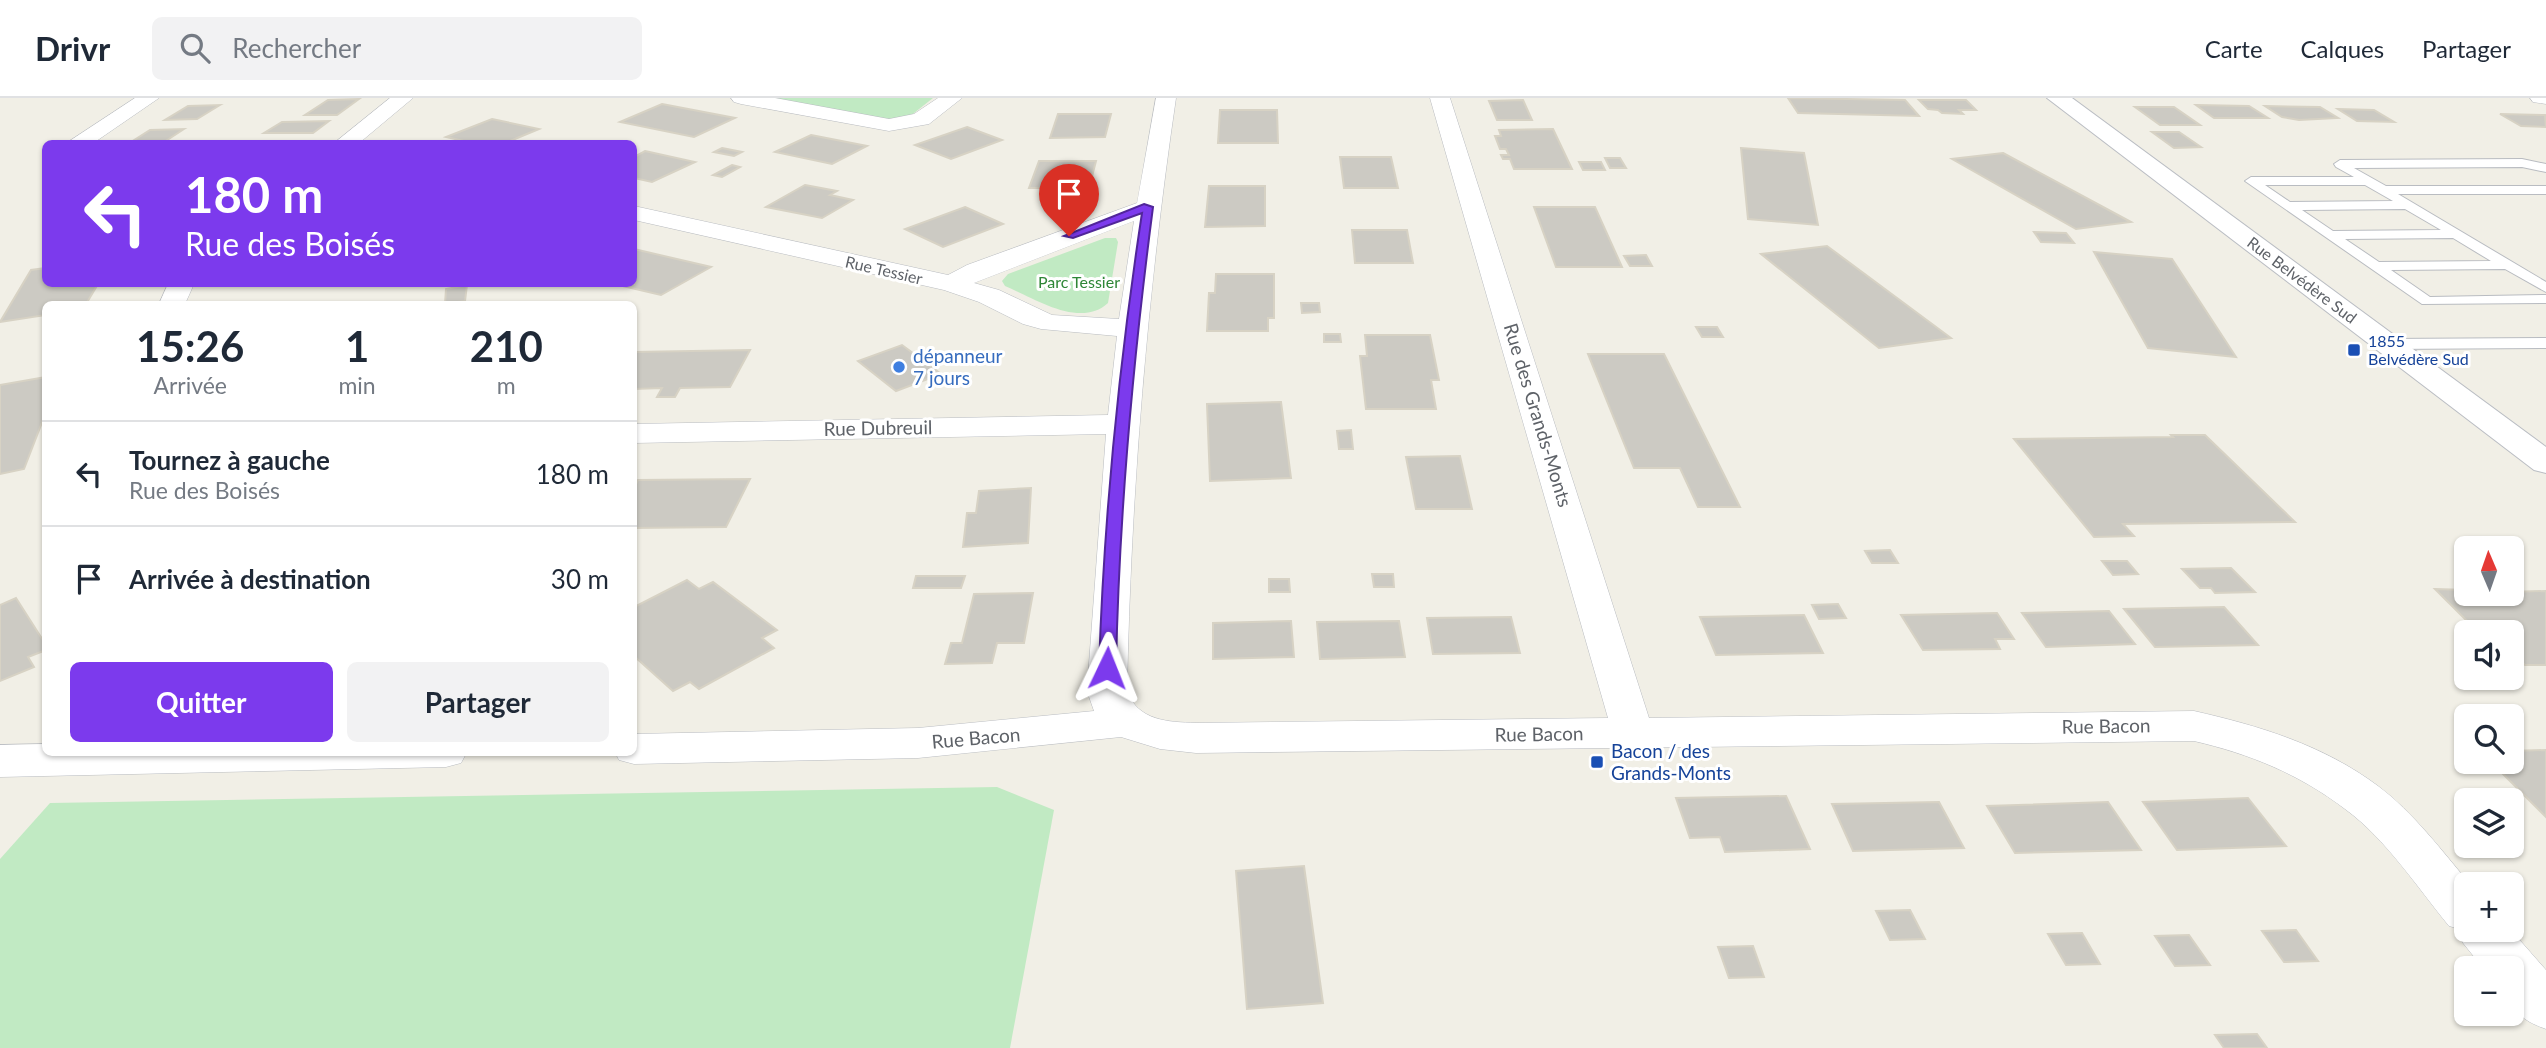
<!DOCTYPE html>
<html lang="fr">
<head>
<meta charset="utf-8">
<style>
  body { margin:0; font-family:Lato,sans-serif; background:#f2f2f3; color:#1f2937; height:100vh; display:flex; flex-direction:column; font-size:26px; white-space:nowrap }
  * { box-sizing:border-box; margin:0 }
  p { font-size:23px; color:#747a83 }
  .icon { flex:none; width:38px; height:38px; fill:none; stroke:currentColor; stroke-width:2; stroke-linecap:round; stroke-linejoin:round }
  .map { position:relative; flex:1; overflow:hidden }
  .sheet { position:absolute; left:42px; top:203px; width:595px; height:455px; display:flex; flex-direction:column; background:#fff; border-radius:10px; box-shadow:0 2px 5px #0004 }
  .sheet>* { flex:none }
  .banner { position:absolute; left:42px; top:42px; width:595px; height:147px; border-radius:10px; box-shadow:0 2px 5px #0004; background:#7c3aed; color:#fff; overflow:hidden }
  .needle { width:46px; rotate:358deg }
  .tools { position:absolute; left:2454px; top:438px; display:grid; gap:14px }
  .tools a { display:grid; place-items:center; width:70px; height:70px; border-radius:10px; background:#fff; box-shadow:0 2px 5px #0004; font-size:35px }
  .pin { position:absolute; display:grid; place-items:center; width:60px; height:60px; color:#fff; margin:-72px -30px; border-radius:50% 50% 50% 0; rotate:-45deg; box-shadow:0 0 7px #0007 }
  .pin .icon { rotate:45deg }
  .me { position:absolute; width:77px; margin:-38px; rotate:2deg; stroke-linejoin:round; filter:drop-shadow(0 0 5px #0008) }
  .turn { display:flex; align-items:center; gap:24px; height:147px; padding:0 28px; font-size:32px }
  .turn .icon { width:91px; height:91px; stroke-width:2.5 }
  .turn b { display:block; font-size:49px; line-height:60px }
  .eta { display:flex; justify-content:space-evenly; align-items:center; height:119px; text-align:center }
  .eta b { font-size:42px; font-weight:700; line-height:49px }
  .button { display:flex; gap:14px; margin-top:auto; padding:14px 28px }
  .button a { flex:1; height:80px; border-radius:10px; background:#7c3aed; color:#fff; font-size:28px; font-weight:700; line-height:80px; text-align:center }
  .button a+a { background:#f2f2f3; color:#1f2937 }
  ul { padding:0; list-style:none }
  li { display:flex; align-items:center; gap:21px; height:105px; padding:0 28px; border-top:2px solid #e0e1e3 }
  li div { flex:1 }
  li b { display:block; font-size:26px }
  li em { font-style:normal }
  header { display:flex; align-items:center; gap:42px; box-sizing:border-box; height:98px; padding:0 35px; background:#fff; border-bottom:2px solid #e0e1e3 }
  header strong { font-size:33px }
  nav { display:flex; gap:38px; margin-inline-start:auto; font-size:24px }
  .search { width:490px; height:63px; background:#f2f2f3; display:flex; align-items:center; gap:18px; box-sizing:border-box; padding:0 24px; border-radius:10px; color:#747a83; font-size:26px }
  .map>svg:first-child { display:block }
  .green { fill:#c1eac3 }
  .building { fill:#cccac3; stroke:#d7d2c4; stroke-width:2 }
  .lines { fill:none; stroke-linecap:round; stroke-linejoin:round }
  .lane-casing { stroke:#b9bcc1; stroke-width:2 }
  .street-casing { stroke:#b9bcc1; stroke-width:1 }
  .secondary-casing { stroke:#babdc3; stroke-width:2 }
  .lane { fill:#fff; fill-rule:evenodd }
  .street { fill:#fff; fill-rule:evenodd }
  .secondary { fill:#fff; fill-rule:evenodd }
  .route { fill:#7c3aed; stroke:#51269a; stroke-width:2 }
  .transit-dot { fill:#1a4fb4; stroke:#fff; stroke-width:2.5 }
  .shop-dot { fill:#3f7fe0; stroke:#fff; stroke-width:2.5 }
  .labels { text-anchor:middle; stroke-width:6; stroke-linejoin:round; paint-order:stroke }
  .far-street-label { font-size:16px; fill:#5e6268; stroke:#fff }
  .far-park-label { font-size:16px; fill:#2e8636; stroke:#fff }
  .far-transit-label { font-size:16px; fill:#164399; stroke:#fff; text-anchor:start }
  .shop-label { font-size:19px; fill:#366cbe; stroke:#fff; text-anchor:start }
  .street-label { font-size:19px; fill:#5e6268; stroke:#fff }
  .transit-label { font-size:19px; fill:#164399; stroke:#fff; text-anchor:start }
</style>
</head>
<body>
<header>
<strong>Drivr</strong>
<div class="search"><svg class="icon" aria-label="search" viewBox="0 0 24 24"><circle cx="10" cy="10" r="6"/><path d="M15 15l6 6"/></svg>Rechercher</div>
<nav><a>Carte</a><a>Calques</a><a>Partager</a></nav>
</header>
<div class="map">
<svg width="2546" height="950" viewBox="0 0 2546 950">
  <rect width="100%" height="100%" fill="#f1efe6"/>
  <g class="green">
    <polygon points="766,0 933,0 909,19 894,22"/>
    <path d="M1105,140h11l2,4 -10,61c-28,26 -74,-5 -103,-17l-3,-5 6,-7z"/>
    <polygon points="997,689 1054,712 1010,950 0,950 0,761 50,705"/>
  </g>
  <g class="building">
    <polygon points="1788,0 1905,2 1919,18 1798,15"/>
    <polygon points="359,1 337,17 305,17 328,2"/>
    <polygon points="1523,2 1532,22 1497,22 1489,3"/>
    <polygon points="1919,2 1966,2 1976,12 1959,12 1963,16 1942,15 1938,12 1928,11"/>
    <polygon points="662,6 735,20 694,39 620,24"/>
    <polygon points="220,7 197,21 165,22 188,8"/>
    <polygon points="2196,7 2249,8 2268,20 2214,20"/>
    <polygon points="2265,8 2320,9 2338,20 2299,22 2282,19"/>
    <polygon points="2135,9 2174,9 2200,27 2160,27"/>
    <polygon points="2338,11 2374,12 2394,24 2357,23"/>
    <polygon points="1220,12 1277,12 1278,45 1218,45"/>
    <polygon points="1058,16 1111,16 1105,39 1050,40"/>
    <polygon points="2500,16 2545,17 2546,29 2521,28"/>
    <polygon points="492,21 539,31 503,46 477,46 446,39"/>
    <polygon points="329,23 313,35 264,35 282,24"/>
    <polygon points="967,29 1002,42 951,61 915,47"/>
    <polygon points="184,31 161,46 128,46 150,32"/>
    <polygon points="1553,31 1572,71 1514,71 1510,61 1503,61 1501,57 1509,57 1506,51 1500,51 1495,38 1501,38 1499,32"/>
    <polygon points="2152,34 2179,34 2201,49 2174,50"/>
    <polygon points="811,37 867,48 832,66 775,54"/>
    <polygon points="722,50 742,54 734,58 714,54"/>
    <polygon points="1741,50 1804,55 1818,127 1748,121"/>
    <polygon points="645,53 695,64 652,84 634,80 634,59"/>
    <polygon points="2003,55 2131,124 2076,131 1952,61"/>
    <polygon points="1340,59 1391,59 1398,90 1344,90"/>
    <polygon points="1605,60 1620,60 1626,70 1610,70"/>
    <polygon points="1039,63 1096,63 1089,90 1029,90"/>
    <polygon points="1579,64 1601,64 1605,72 1583,72"/>
    <polygon points="732,67 740,69 722,79 713,77"/>
    <polygon points="805,87 837,93 830,97 853,102 822,120 766,109"/>
    <polygon points="1209,88 1265,88 1265,128 1205,129"/>
    <polygon points="965,109 1003,126 943,149 905,131"/>
    <polygon points="1534,109 1595,109 1622,169 1556,169"/>
    <polygon points="1352,132 1407,132 1413,165 1355,165"/>
    <polygon points="2034,134 2066,135 2074,145 2041,144"/>
    <polygon points="1827,148 1951,240 1879,250 1761,156"/>
    <polygon points="634,151 711,169 661,197 614,186 634,186"/>
    <polygon points="2094,154 2172,161 2236,259 2148,250"/>
    <polygon points="1646,157 1652,168 1630,168 1624,158"/>
    <polygon points="46,170 46,186 98,186 86,206 46,206 46,217 0,224 31,172"/>
    <polygon points="1216,176 1274,176 1274,220 1268,220 1268,233 1207,233 1209,195 1215,195"/>
    <polygon points="467,187 465,203 445,206 446,191"/>
    <polygon points="1301,205 1319,205 1320,214 1302,215"/>
    <polygon points="1696,229 1717,229 1723,239 1702,239"/>
    <polygon points="1324,236 1340,236 1341,244 1324,244"/>
    <polygon points="1365,237 1430,237 1439,282 1431,282 1436,311 1366,311 1360,258 1367,258"/>
    <polygon points="902,247 941,276 896,293 858,263"/>
    <polygon points="750,252 730,289 680,290 675,299 657,299 662,290 634,291 634,254"/>
    <polygon points="1588,256 1664,256 1740,409 1698,409 1680,370 1634,370"/>
    <polygon points="46,279 46,314 24,371 0,376 0,287"/>
    <polygon points="1281,304 1291,380 1210,383 1207,306"/>
    <polygon points="1351,332 1353,351 1339,351 1337,333"/>
    <polygon points="2171,337 2205,337 2295,424 2123,426 2134,438 2094,439 2014,341 2173,339"/>
    <polygon points="1460,358 1472,411 1416,411 1406,359"/>
    <polygon points="750,381 726,429 634,430 634,390 638,382"/>
    <polygon points="1031,390 1028,445 963,449 967,415 976,415 979,393"/>
    <polygon points="1890,452 1898,465 1872,465 1865,453"/>
    <polygon points="2102,463 2127,463 2138,476 2113,477"/>
    <polygon points="2231,470 2255,494 2215,495 2211,490 2200,490 2182,471"/>
    <polygon points="1372,476 1393,476 1394,489 1374,489"/>
    <polygon points="916,478 965,478 961,490 913,490"/>
    <polygon points="1269,481 1289,481 1290,494 1269,494"/>
    <polygon points="687,482 699,491 713,484 777,532 762,540 774,550 699,591 690,584 673,593 634,558 634,509"/>
    <polygon points="2435,491 2466,492 2466,495 2546,493 2546,567 2525,567 2511,553 2511,534 2478,534"/>
    <polygon points="1033,495 1024,545 997,545 992,565 945,566 951,545 962,545 974,496"/>
    <polygon points="16,500 46,547 46,552 28,559 34,569 0,583 0,507"/>
    <polygon points="1838,506 1846,520 1819,521 1812,507"/>
    <polygon points="2224,509 2258,547 2155,549 2124,511"/>
    <polygon points="2109,513 2135,546 2046,549 2022,515"/>
    <polygon points="1997,515 2014,541 1995,541 2000,551 1923,552 1901,517"/>
    <polygon points="1804,517 1823,555 1716,557 1700,519"/>
    <polygon points="1511,519 1520,555 1433,556 1427,520"/>
    <polygon points="1291,523 1294,559 1213,561 1213,525"/>
    <polygon points="1399,523 1405,559 1320,561 1317,524"/>
    <polygon points="2546,652 2546,719 2490,663 2511,663 2511,653"/>
    <polygon points="1786,698 1810,751 1725,754 1720,739 1690,740 1676,700"/>
    <polygon points="2248,700 2286,748 2177,752 2143,704"/>
    <polygon points="1939,704 1964,750 1853,753 1832,706"/>
    <polygon points="2108,704 2141,752 2015,755 1987,708"/>
    <polygon points="1304,768 1323,905 1247,911 1236,773"/>
    <polygon points="1910,812 1925,841 1890,842 1876,813"/>
    <polygon points="2296,832 2318,863 2284,864 2262,833"/>
    <polygon points="2082,835 2100,866 2066,867 2048,836"/>
    <polygon points="2189,837 2210,867 2175,868 2155,838"/>
    <polygon points="1753,848 1764,879 1729,880 1718,849"/>
    <polygon points="2257,936 2267,950 2224,950 2215,937"/>
  </g>
  <g class="lines">
    <defs>
      <g id="lane">
        <path d="M2522,61l24,5v8l-24,-5 -168,1 32,18h160v8h-148l148,88v10l-41,-23 -114,1 39,27 116,-2v8l-124,1 -177,-123 6,-4h103l-18,-10 -2,-3 6,-4zM2265,87h100l28,16 -103,1zM2405,111l36,21 -108,1 -31,-21zM2453,140l38,23 -112,1 -34,-23z"/>
        <polygon points="2546,240 2546,250 2387,251 2379,246 2387,241"/>
      </g>
      <g id="street">
        <polygon points="135,0 159,0 92,46 65,46"/>
        <polygon points="390,0 413,0 358,46 333,46"/>
        <polygon points="731,0 775,0 889,21 914,16 938,0 962,0 929,26 889,33 741,6 734,4"/>
        <path d="M1156,0h20c-29,197 -45,394 -49,593 11,30 41,31 69,32l412,-5 -178,-620h20l199,620 545,-7c66,15 129,34 184,75 35,26 64,65 92,98h-4v45h44l36,41v59c-37,-13 -35,-26 -35,-61h-28l-20,-25 -7,-15 -7,-2c-32,-39 -63,-87 -104,-117 -46,-35 -95,-55 -151,-68l-998,12 -36,-4 -39,-12 -203,21 -284,6 -15,-4 -4,-8h19v-18l284,-6 176,-17 -7,-20 19,-257 -472,9v-19l474,-9 9,-79 -76,-7 -18,-5 -44,-22 -35,-12 -310,-70v-14l314,69 19,-10 170,-62zM1134,123l-15,98 -67,-4 -53,-25 -25,-7z"/>
        <polygon points="2530,0 2546,0 2546,6 2533,4"/>
        <polygon points="168,186 194,186 185,206 159,206"/>
        <polygon points="46,646 46,654 467,654 461,665 446,669 0,679 0,647"/>
      </g>
      <polygon id="secondary" points="2047,0 2072,0 2546,349 2546,375 2534,372"/>
    </defs>
    <use href="#lane" class="lane-casing"/>
    <use href="#street" class="street-casing"/>
    <use href="#secondary" class="secondary-casing"/>
    <use href="#lane" class="lane"/>
    <use href="#street" class="street"/>
    <use href="#secondary" class="secondary"/>
  </g>
  <path class="route" d="M1144,106l9,3c-20,153 -34,306 -37,461l-9,6 -8,-6c5,-153 20,-304 43,-455l-69,25 -9,-2z"/>
  <g class="transit-dot">
    <rect x="2347" y="245" width="14" height="14" rx="3.5"/>
    <rect x="1590" y="657" width="14" height="14" rx="3.5"/>
  </g>
  <circle class="shop-dot" cx="899" cy="269" r="7"/>
  <g class="labels">
    <g class="far-street-label">
      <text transform="translate(884 172) rotate(13)" y="6">Rue Tessier</text>
      <text transform="translate(2302 182) rotate(37)" y="6">Rue Belvédère Sud</text>
    </g>
    <g class="far-park-label">
      <text x="1079" y="190">Parc Tessier</text>
    </g>
    <g class="far-transit-label">
      <text x="2368" y="249">1855<tspan x="2368" dy="18">Belvédère Sud</tspan></text>
    </g>
    <g class="shop-label">
      <text x="913" y="265">dépanneur<tspan x="913" dy="22">7 jours</tspan></text>
    </g>
    <g class="street-label">
      <text transform="translate(1538 317) rotate(73)" y="7">Rue des Grands-Monts</text>
      <text transform="translate(878 330) rotate(-1)" y="7">Rue Dubreuil</text>
      <text transform="translate(2106 628) rotate(-1)" y="7">Rue Bacon</text>
      <text transform="translate(1539 636) rotate(-1)" y="7">Rue Bacon</text>
      <text transform="translate(976 640) rotate(-5)" y="7">Rue Bacon</text>
    </g>
    <g class="transit-label">
      <text x="1611" y="660">Bacon / des<tspan x="1611" dy="22">Grands-Monts</tspan></text>
    </g>
  </g>
</svg>
<div class="tools">
<a><svg class="needle" viewBox="-14 -14 28 28"><path d="M0-13l5 13h-10z" fill="#e53935"/><path d="M0 13l5-13h-10z" fill="#747a83"/></svg></a>
<a><svg class="icon" aria-label="sound" viewBox="0 0 24 24"><path d="M4 9h4l5-4v14l-5-4H4zM17 9q2 3 0 6"/></svg></a>
<a><svg class="icon" aria-label="search" viewBox="0 0 24 24"><circle cx="10" cy="10" r="6"/><path d="M15 15l6 6"/></svg></a>
<a><svg class="icon" aria-label="layers" viewBox="0 0 24 24"><path d="M12 4l9 5-9 5-9-5zM3 14l9 5 9-5"/></svg></a>
<a>+</a>
<a>−</a>
</div>
<div class="pin" style="left:1069px;top:138px;background:#d93025"><svg class="icon" aria-label="arrive" viewBox="0 0 24 24"><path d="M6 21V4h12l-3 4 3 4H6"/></svg></div>
<svg class="me" style="left:1107px;top:570px" viewBox="-20 -20 40 40"><path d="M0-17L14 15 0 8-14 15z" fill="#7c3aed" stroke="#fff" stroke-width="4"/></svg>
<div class="banner">
<div class="turn"><svg class="icon" aria-label="left" viewBox="0 0 24 24"><path d="M17 20v-9H6M10 6l-5 5 5 5"/></svg><div><b>180 m</b>Rue des Boisés</div></div>
</div>
<section class="sheet">
<div class="eta">
<div><b>15:26</b><p>Arrivée</p></div>
<div><b>1</b><p>min</p></div>
<div><b>210</b><p>m</p></div>
</div>
<ul>
<li><svg class="icon" aria-label="left" viewBox="0 0 24 24"><path d="M17 20v-9H6M10 6l-5 5 5 5"/></svg><div><b>Tournez à gauche</b><p>Rue des Boisés</p></div><em>180 m</em></li>
<li><svg class="icon" aria-label="arrive" viewBox="0 0 24 24"><path d="M6 21V4h12l-3 4 3 4H6"/></svg><div><b>Arrivée à destination</b></div><em>30 m</em></li>
</ul>
<div class="button"><a>Quitter</a><a>Partager</a></div>
</section>
</div>
</body>
</html>
